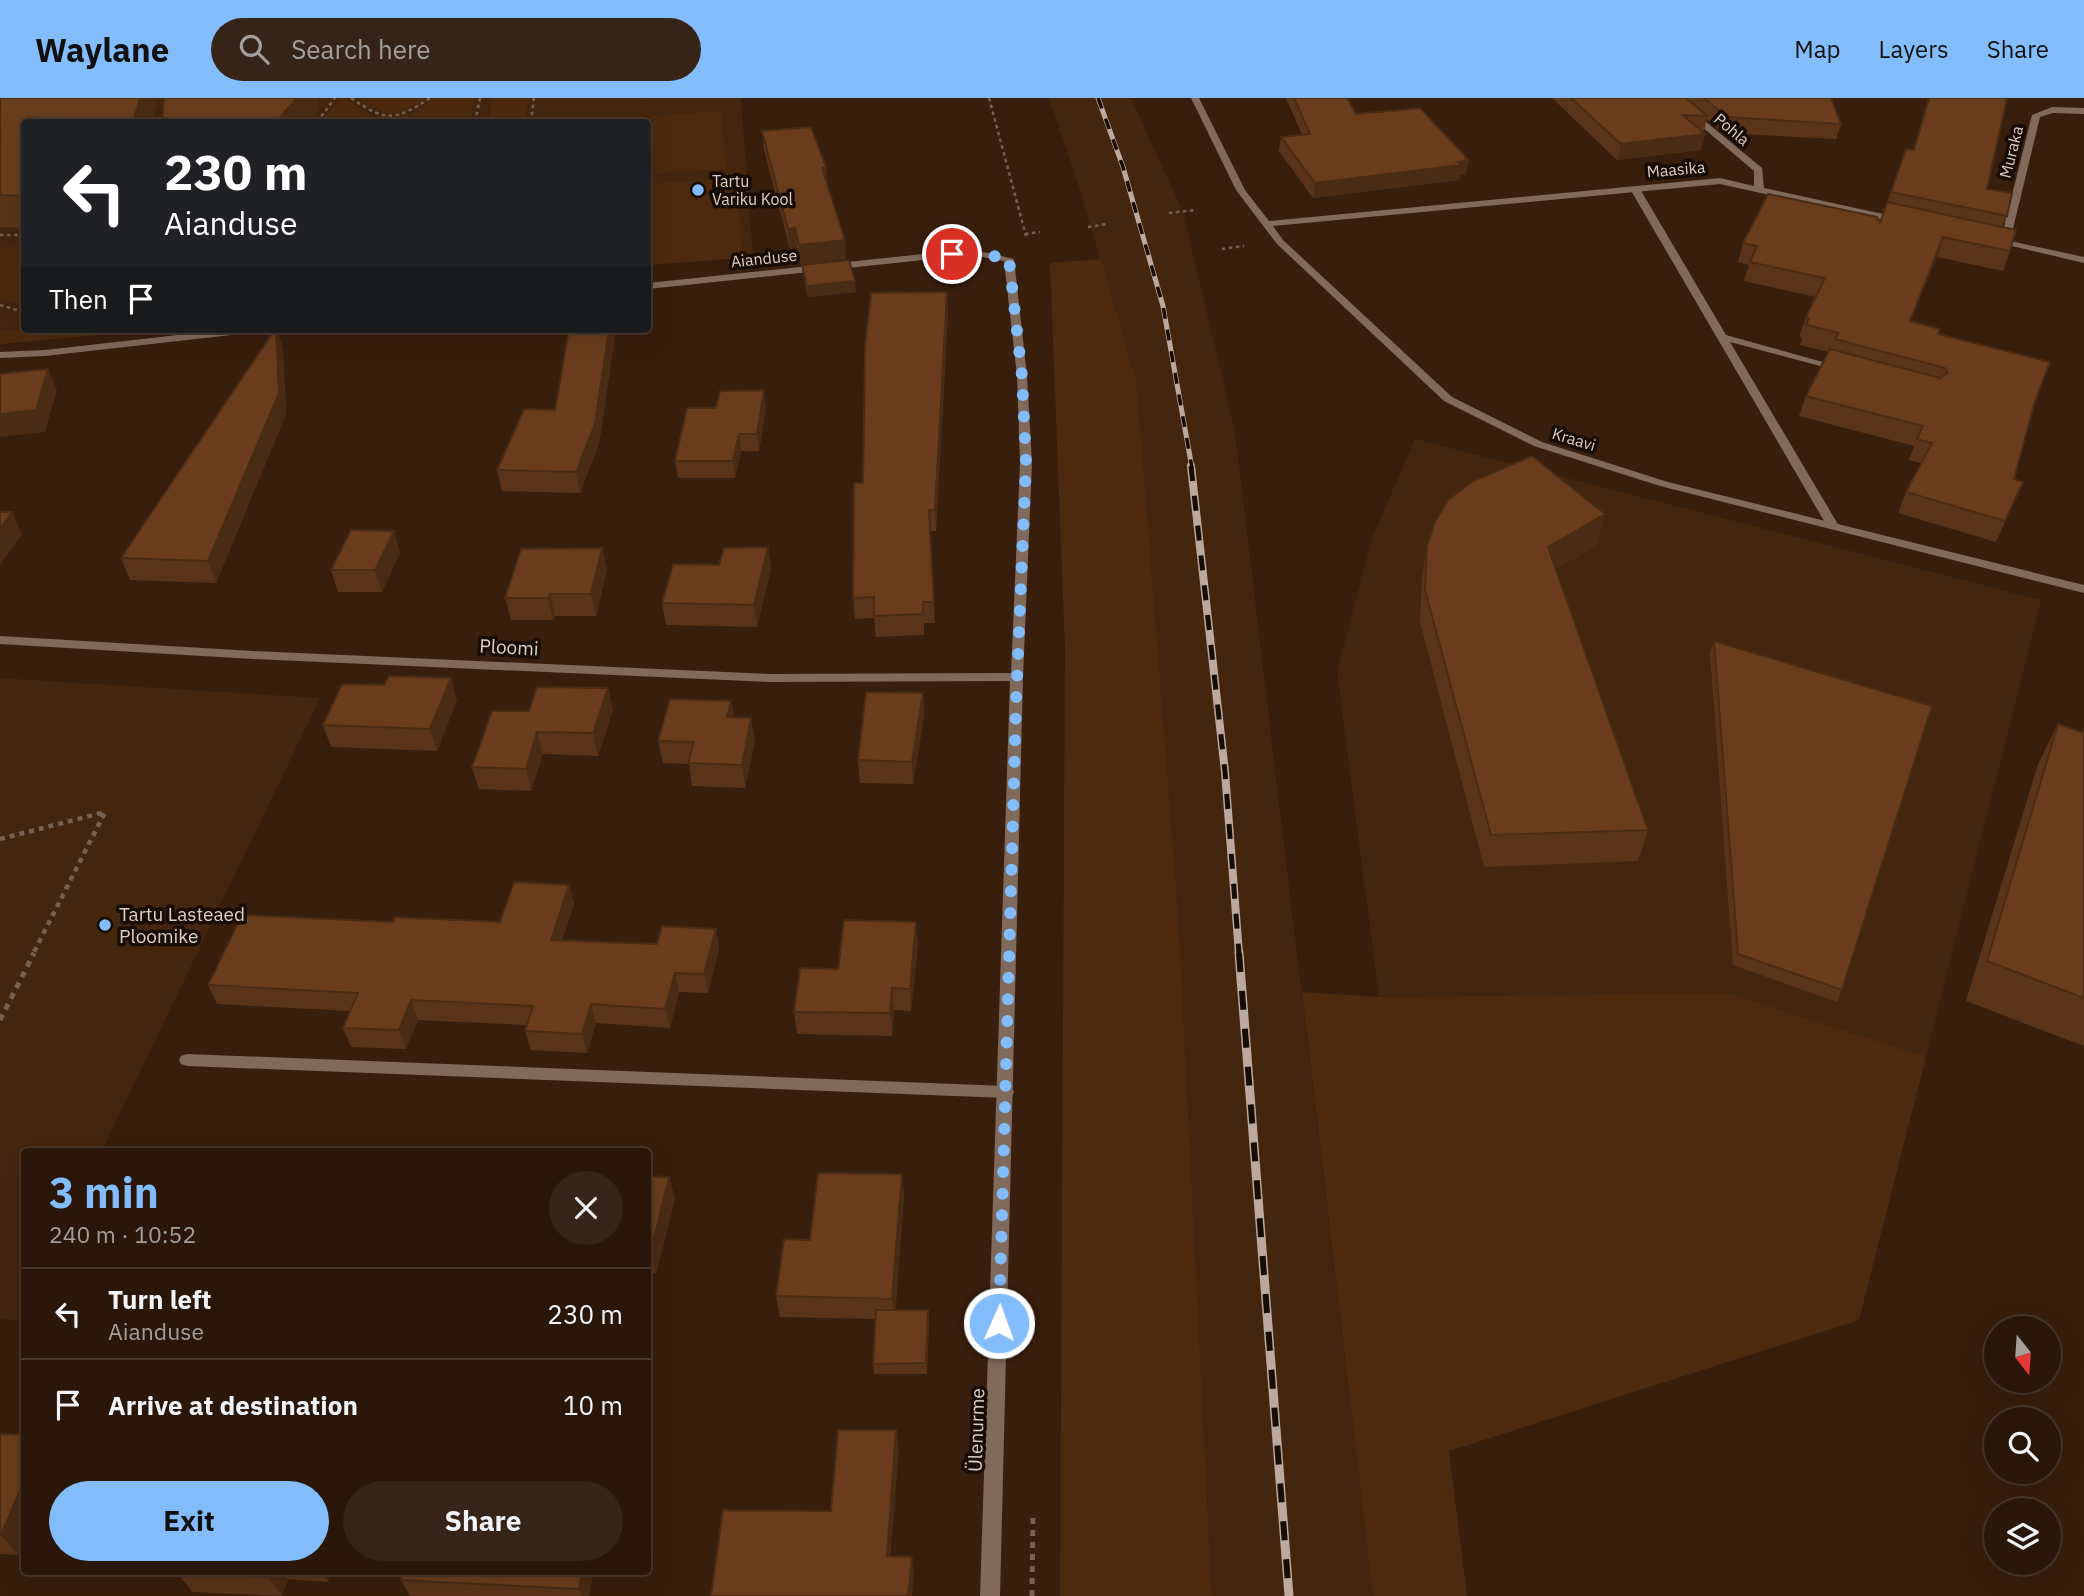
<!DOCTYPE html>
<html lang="en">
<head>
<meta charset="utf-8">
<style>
  body { margin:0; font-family:"IBM Plex Sans",sans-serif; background:#362418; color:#f1f3f6; height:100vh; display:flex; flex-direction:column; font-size:26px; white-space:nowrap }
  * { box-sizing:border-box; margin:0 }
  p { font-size:23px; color:#a59f9c }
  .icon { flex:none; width:38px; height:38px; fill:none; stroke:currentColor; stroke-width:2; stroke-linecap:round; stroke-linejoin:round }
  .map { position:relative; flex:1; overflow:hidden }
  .drawer { position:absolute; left:21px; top:1050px; width:630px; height:427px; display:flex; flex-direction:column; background:#2a170a; border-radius:7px; box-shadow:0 7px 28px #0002,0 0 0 2px #46362b }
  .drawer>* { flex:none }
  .banner { position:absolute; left:21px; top:21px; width:630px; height:214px; border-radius:7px; box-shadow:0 7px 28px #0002,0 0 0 2px #46362b; background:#202124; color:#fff; overflow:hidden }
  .needle { width:46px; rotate:163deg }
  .tools { position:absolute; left:1984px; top:1218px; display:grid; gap:14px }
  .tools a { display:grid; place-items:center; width:77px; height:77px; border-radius:50%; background:#2a170a; box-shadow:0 7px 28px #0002,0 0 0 2px #46362b; font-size:35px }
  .pin { position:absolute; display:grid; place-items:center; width:60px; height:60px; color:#fff; margin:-30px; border:4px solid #fff; border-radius:50%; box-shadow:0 2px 7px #0007 }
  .me { position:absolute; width:77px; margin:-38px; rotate:2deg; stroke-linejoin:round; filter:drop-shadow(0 0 5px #0008) }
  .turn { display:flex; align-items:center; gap:24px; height:147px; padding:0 28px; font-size:32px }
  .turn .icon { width:91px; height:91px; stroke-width:2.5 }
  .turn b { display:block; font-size:49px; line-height:60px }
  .then { display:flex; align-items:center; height:66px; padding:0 28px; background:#0003; gap:14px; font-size:26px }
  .round { display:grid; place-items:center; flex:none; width:74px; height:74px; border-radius:37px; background:#362418 }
  .overview { display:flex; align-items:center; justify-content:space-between; height:119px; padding:0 28px }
  h1 { font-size:42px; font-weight:700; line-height:52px; color:#82bcfa }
  .primary-button { display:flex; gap:14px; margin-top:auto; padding:14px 28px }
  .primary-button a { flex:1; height:80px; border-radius:42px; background:#82bcfa; color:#111; font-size:28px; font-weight:700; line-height:80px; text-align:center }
  .primary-button a+a { background:#362418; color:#f1f3f6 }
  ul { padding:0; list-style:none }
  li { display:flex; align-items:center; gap:21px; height:91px; padding:0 28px; border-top:2px solid #46362b }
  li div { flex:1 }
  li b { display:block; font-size:26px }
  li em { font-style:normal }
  header { display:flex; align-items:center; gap:42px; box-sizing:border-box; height:98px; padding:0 35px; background:#82bcfa; color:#111 }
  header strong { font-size:33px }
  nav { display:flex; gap:38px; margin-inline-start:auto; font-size:24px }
  .search { width:490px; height:63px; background:#362418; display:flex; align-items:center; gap:18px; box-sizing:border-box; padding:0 24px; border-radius:38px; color:#a59f9c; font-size:26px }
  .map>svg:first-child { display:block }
  .built { fill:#44250e }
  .green { fill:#4d2a0e }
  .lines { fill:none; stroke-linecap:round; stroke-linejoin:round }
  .path-far2 { stroke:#776152; stroke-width:2.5; stroke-dasharray:3.5 3.5; stroke-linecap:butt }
  .path-far1 { stroke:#776152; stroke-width:4.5; stroke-dasharray:5 5; stroke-linecap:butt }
  .path { stroke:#776152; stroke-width:5; stroke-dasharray:6 6; stroke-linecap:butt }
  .service { fill:#806a5c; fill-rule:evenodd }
  .minor { fill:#806a5c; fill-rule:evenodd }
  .rail-far2-casing { stroke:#bca99d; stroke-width:5 }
  .rail-far1-casing { stroke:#bca99d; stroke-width:8 }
  .rail-casing { stroke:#bca99d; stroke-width:9 }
  .rail-far2 { stroke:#170c06; stroke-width:3.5; stroke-dasharray:11; stroke-linecap:butt }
  .rail-far1 { stroke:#170c06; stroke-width:5; stroke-dasharray:15; stroke-linecap:butt }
  .rail { stroke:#170c06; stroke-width:6; stroke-dasharray:19; stroke-linecap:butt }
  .wall { fill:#5a3418 }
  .shaded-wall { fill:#4a2b14 }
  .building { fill:#693d1c; stroke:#4a2b14; stroke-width:2 }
  .route { stroke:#82bcfa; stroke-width:12; stroke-dasharray:0 21.6 }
  .poi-dot { fill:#82bcfa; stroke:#170c06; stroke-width:2.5 }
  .labels { text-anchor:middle; stroke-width:7; stroke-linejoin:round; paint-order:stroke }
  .far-street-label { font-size:16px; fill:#dfcec3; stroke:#170c06 }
  .far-poi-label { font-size:16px; fill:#dfcec3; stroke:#170c06; text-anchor:start }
  .street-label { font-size:19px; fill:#dfcec3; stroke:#170c06 }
  .poi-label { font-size:19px; fill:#dfcec3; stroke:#170c06; text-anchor:start }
</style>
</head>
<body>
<header>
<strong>Waylane</strong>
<div class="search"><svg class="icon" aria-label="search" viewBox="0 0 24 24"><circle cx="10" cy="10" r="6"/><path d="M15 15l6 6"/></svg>Search here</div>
<nav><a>Map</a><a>Layers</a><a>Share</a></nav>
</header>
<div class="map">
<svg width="2084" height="1498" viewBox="0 0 2084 1498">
  <rect width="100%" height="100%" fill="#381f0d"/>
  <g class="built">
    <polygon points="0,0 741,0 753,159 648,167 648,24 24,24 24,231 153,231 0,246"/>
    <polygon points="1049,0 1131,0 1183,114 1235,333 1373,1498 1212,1498 1178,812 1136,282 1080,92"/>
    <polygon points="1415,341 2041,502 1926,959 1730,895 1379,899 1337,574 1372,440"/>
    <polygon points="0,580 320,600 102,1053 24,1054 24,1215 21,1222 0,1221"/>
  </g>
  <g class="green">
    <polygon points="340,0 347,2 381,24 412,16 434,0 474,0 471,22 461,24 321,24"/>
    <path d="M357,0h68c-32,23 -36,21 -68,0z"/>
    <polygon points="492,0 528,0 525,24 489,24"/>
    <polygon points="721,13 726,71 654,76 652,18"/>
    <polygon points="737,80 742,160 648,167 648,86"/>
    <polygon points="24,148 24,206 0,201 0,150"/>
    <polygon points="1101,161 1136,282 1143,365 1178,812 1212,1498 1060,1498 1065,549 1050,165"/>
    <polygon points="32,231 163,231 0,246 0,233"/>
    <polygon points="1302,894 1379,899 1730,895 1926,959 1859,1222 1449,1353 1467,1498 1373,1498"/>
  </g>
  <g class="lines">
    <g class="path-far2">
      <path d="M351,0c35,24 44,23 79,0"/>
      <polyline points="989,0 1026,138"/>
      <polyline points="317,24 335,0"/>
      <polyline points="475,24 480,0"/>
      <polyline points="531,24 534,0"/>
      <polyline points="1169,115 1196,112"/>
      <polyline points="1088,129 1107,126"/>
      <polyline points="1025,136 1040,134"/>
      <polyline points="0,137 24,137"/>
      <polyline points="1222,151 1244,148"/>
      <polyline points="0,207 24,214"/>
    </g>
    <polyline class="path-far1" points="0,741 105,714 33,856"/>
    <g class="path">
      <polyline points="0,922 34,855"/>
      <polyline points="1032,1498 1033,1416"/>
    </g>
    <g class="service">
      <polygon points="1632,89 1640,91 1726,237 1844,270 1839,273 1730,244 1839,428 1837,430 1833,431 1827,428 1630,91"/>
      <polygon points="187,956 1006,988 1012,990 1014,994 1012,998 1006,1000 187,968 181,966 179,962 181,958"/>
    </g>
    <g class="minor">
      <polygon points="1191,0 1199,0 1245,92 1269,123 1720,80 1754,88 1754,73 1668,0 1677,0 1762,70 1764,90 1901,120 1903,122 1898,125 1720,86 1273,128 1283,142 1452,299 1542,344 1668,384 2084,487 2084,495 1660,388 1534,348 1444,303 1277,146 1236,92"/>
      <polygon points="2052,9 2084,10 2084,16 2053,15 2040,19 2010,143 2084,159 2084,165 1991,143 1996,140 2001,141 2032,17"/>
      <polygon points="971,151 1014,161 1027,278 1032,365 1023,579 1000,1498 980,1498 1010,583 770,584 253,561 0,546 0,538 253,553 770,576 1011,575 1020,365 1017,278 1004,163 971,157 648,191 648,185"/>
      <polygon points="231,231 263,231 258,234 45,258 0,260 0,254 45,252"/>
    </g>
    <defs>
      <polyline id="rail-far2" points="1098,0 1123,69 1163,208 1192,370"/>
      <polyline id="rail-far1" points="1191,368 1225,674 1239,856"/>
      <polyline id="rail" points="1239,855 1289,1498"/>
    </defs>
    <use href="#rail-far2" class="rail-far2-casing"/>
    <use href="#rail-far1" class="rail-far1-casing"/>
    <use href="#rail" class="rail-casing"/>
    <use href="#rail-far2" class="rail-far2"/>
    <use href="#rail-far1" class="rail-far1"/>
    <use href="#rail" class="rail"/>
  </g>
  <g class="wall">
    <polygon points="0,0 157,7 24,24 24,130 0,129"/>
    <polygon points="1286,0 1347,0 1356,16 1466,77 1460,77 1459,82 1313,100 1279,53 1281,39 1302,37"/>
    <polygon points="1552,0 1831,0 1841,26 1836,41 1723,35 1707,21 1704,34 1702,34 1705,36 1701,52 1617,62"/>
    <polygon points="1928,0 2007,0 1987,91 2007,118 2002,129 2010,153 2003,173 1937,159 1910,224 1938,236 2035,303 2014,381 2023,384 1996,444 1898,415 1906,394 1922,365 1909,362 1914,348 1799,318 1806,298 1829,254 1800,247 1802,240 1799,239 1806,219 1816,199 1744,183 1749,167 1738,164 1743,145 1880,125 1906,51 1913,52"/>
    <polygon points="762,33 826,69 828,88 846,161 801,166 797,150 790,151 764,52"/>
    <polygon points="802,167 856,194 808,199 803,177"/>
    <polygon points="948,214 936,433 930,433 935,525 924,525 924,537 876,539 874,520 855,521 853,500 863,385"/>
    <polygon points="569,231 616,231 599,346 580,395 502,393 497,372 555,312"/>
    <polygon points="283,250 286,316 216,485 130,482 121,460"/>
    <polygon points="766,309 759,353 741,353 735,380 678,380 675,363"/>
    <polygon points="1605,416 1597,447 1556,471 1648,732 1638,763 1484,769 1420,524 1422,479 1427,448"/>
    <polygon points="394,433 400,455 382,494 338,494 331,472"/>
    <polygon points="768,449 771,471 757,529 666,527 662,505 719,467"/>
    <polygon points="602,450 607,472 596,518 555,518 553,522 511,522 505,500"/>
    <polygon points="1714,543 1842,892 1837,904 1733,867 1710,555"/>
    <polygon points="608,590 613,612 598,658 543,656 531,693 479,691 472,669 529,613"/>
    <polygon points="923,595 924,617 913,686 860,685 858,662"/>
    <polygon points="457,602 437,653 331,649 323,627"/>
    <polygon points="731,603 734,619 755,642 745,690 692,688 689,666 663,665 658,643"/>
    <polygon points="2058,626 2083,634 2084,629 2084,948 1966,903 2038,666"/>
    <polygon points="569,787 574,806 562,842 657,846 716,831 719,850 708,895 679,894 670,930 596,925 587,955 531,952 525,933 527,927 418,922 406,951 351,949 343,930 350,913 217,906 208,887 393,824 500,824"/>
    <polygon points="918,846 911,913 894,912 892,938 797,936 794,914 838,871"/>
    <polygon points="902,1076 904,1098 895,1212 929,1222 927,1276 874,1276 873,1266 876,1221 780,1219 776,1198 810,1142"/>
    <polygon points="648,1078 669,1079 675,1101 656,1175 648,1174"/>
    <polygon points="0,1336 24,1337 24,1441 18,1457 0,1456"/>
    <polygon points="179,1474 331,1474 328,1484 288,1481 282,1498 192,1494 178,1475"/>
    <polygon points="593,1474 589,1498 410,1498 401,1482"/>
  </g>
  <g class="shaded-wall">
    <polygon points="140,0 154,0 157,7 152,24 133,24"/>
    <polygon points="297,0 317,0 320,12 310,24 276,24"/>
    <polygon points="1705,36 1701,52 1617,62 1621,46"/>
    <polygon points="1469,62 1466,77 1460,77 1459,82 1313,100 1315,85"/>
    <polygon points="826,69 828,88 822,70"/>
    <polygon points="795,130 797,150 790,151 788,131"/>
    <polygon points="1943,139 1937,159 1902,243 1910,223"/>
    <polygon points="845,142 846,161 801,166 799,147"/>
    <polygon points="855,183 856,194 808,199 807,188"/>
    <polygon points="947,194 948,214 936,433 935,412"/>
    <polygon points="277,231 283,250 286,316 216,485 208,463"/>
    <polygon points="609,231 616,231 599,346 580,395 576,374"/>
    <polygon points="48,271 57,292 45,334 0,339 0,316"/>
    <polygon points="764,292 766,309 759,353 757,336"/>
    <polygon points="739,336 741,353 735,380 733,363"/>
    <polygon points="12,414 22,436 0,467 0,431"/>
    <polygon points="1605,416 1597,447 1541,480 1548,449"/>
    <polygon points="394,433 400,455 382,494 375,472"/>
    <polygon points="768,449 771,471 757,529 754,507"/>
    <polygon points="602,450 607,472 596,518 591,496"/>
    <polygon points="550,496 555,518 553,522 548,500"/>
    <polygon points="451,580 457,602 437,653 430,631"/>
    <polygon points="608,590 613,612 598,658 593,635"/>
    <polygon points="923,595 924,617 913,686 912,664"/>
    <polygon points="731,603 735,625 727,619"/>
    <polygon points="751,620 755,642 745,690 742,667"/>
    <polygon points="537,634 543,656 531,693 526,671"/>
    <polygon points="569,787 574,806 556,861 551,842"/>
    <polygon points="916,824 918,846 911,913 910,891"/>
    <polygon points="716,831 719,850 708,895 704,876"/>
    <polygon points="675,875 679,894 670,930 665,911"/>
    <polygon points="892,890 894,912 892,938 890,915"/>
    <polygon points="411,902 418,922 406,951 399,932"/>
    <polygon points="591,906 596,925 587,955 582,936"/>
    <polygon points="902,1076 904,1098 895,1222 892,1201"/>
    <polygon points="669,1079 675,1101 656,1175 651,1153"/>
    <polygon points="928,1212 929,1222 927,1276 926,1265"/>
    <polygon points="896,1332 899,1352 889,1476 887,1458"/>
    <polygon points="24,1383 24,1441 18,1457 1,1437"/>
    <polygon points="912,1459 914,1477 912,1498 908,1498"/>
    <polygon points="271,1474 283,1474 288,1481 282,1498 269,1479"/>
    <polygon points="322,1474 331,1474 328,1484"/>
    <polygon points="582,1474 593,1474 589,1498 582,1498 579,1491"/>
  </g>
  <g class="building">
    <polygon points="0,0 140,0 133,24 24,24 24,98 0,97"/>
    <polygon points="164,0 297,0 276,24 162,24"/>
    <polygon points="1294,0 1347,0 1356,16 1420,10 1469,62 1458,64 1461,67 1315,85 1281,39 1310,36"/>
    <polygon points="1571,0 1686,0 1707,18 1683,17 1705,36 1621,46"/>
    <polygon points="1704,0 1831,0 1841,26 1727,19"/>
    <polygon points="1929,0 2007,0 1987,91 2012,95 2007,118 1891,94 1906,51 1914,52"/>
    <polygon points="811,29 826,69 822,70 845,142 799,147 795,130 788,131 762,33"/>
    <polygon points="1768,96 1877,119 1880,125 1887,104 2016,132 2010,153 1943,139 1910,223 1940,231 1938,236 2050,264 2035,303 2014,381 2023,384 2005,423 1906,394 1932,345 1917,341 1923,328 1806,298 1830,251 1940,280 1948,275 1945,270 1835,241 1839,235 1806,227 1809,220 1806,219 1825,180 1750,164 1757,148 1743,145"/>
    <polygon points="849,162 855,183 807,188 802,167"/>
    <polygon points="947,194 935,412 929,412 934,504 923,504 923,516 874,518 874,499 853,500 854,385 863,385 865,249 871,195"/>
    <polygon points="275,231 276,231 279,295 208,463 121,460"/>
    <polygon points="569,231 609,231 595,326 576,374 497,372 524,311 555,312"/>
    <polygon points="48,271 36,312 0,316 0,276"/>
    <polygon points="764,292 757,336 739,336 733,363 675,363 687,310 716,310 720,293"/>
    <polygon points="1532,358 1605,416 1548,449 1648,732 1491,737 1425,492 1427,448 1435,424 1448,402 1473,383"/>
    <polygon points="0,414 12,414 0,431"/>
    <polygon points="351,432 394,433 375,472 331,472"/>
    <polygon points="768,449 754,507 662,505 673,466 719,467 724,450"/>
    <polygon points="602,450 591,496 550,496 548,500 505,500 521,451"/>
    <polygon points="1714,543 1932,608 1842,892 1738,856"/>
    <polygon points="389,578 451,580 430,631 323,627 342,586 384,587"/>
    <polygon points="537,589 608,590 593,635 537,634 526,671 472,669 492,613 529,613"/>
    <polygon points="866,594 923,595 912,664 858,662"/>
    <polygon points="670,601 731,603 727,619 751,620 742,667 688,665 694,644 658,643"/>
    <polygon points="2058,626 2084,635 2084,900 1987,863"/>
    <polygon points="514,784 569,787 551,842 657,846 662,828 716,831 704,876 675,875 665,911 591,906 582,936 525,933 533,908 411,902 399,932 343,930 358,895 208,887 242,817 393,824 394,819 500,824"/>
    <polygon points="844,822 916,824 910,891 892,890 890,915 794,914 800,870 838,871"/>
    <polygon points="818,1075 902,1076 892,1201 776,1198 784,1141 810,1142"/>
    <polygon points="648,1078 669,1079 651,1153 648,1153"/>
    <polygon points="876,1212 928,1212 926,1265 873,1266"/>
    <polygon points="838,1332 896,1332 887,1458 912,1459 908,1498 711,1498 723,1412 831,1413"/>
    <polygon points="0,1336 24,1337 24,1383 1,1437 0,1437"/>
    <polygon points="179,1474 271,1474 269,1479 178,1475"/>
    <polygon points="403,1474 582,1474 579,1491 401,1482"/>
  </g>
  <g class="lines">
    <polyline class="route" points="952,156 971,154 1009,161 1022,278 1026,365 1016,606 999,1225"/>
  </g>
  <g class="poi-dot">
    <circle cx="698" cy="92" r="7"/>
    <circle cx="105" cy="827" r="7"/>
  </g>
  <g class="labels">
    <g class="far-street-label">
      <text transform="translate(1732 31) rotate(40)" y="6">Pohla</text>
      <text transform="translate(2011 54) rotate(-76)" y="6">Muraka</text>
      <text transform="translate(1676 71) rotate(-5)" y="6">Maasika</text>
      <text transform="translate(764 160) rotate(-6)" y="6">Aianduse</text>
      <text transform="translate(1574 341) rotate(17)" y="6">Kraavi</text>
    </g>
    <g class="far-poi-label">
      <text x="712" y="89">Tartu<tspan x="712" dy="18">Variku Kool</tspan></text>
    </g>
    <g class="street-label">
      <text transform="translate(509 549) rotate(3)" y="7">Ploomi</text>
      <text transform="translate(976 1332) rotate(-88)" y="7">Ülenurme</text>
    </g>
    <g class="poi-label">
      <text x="119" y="823">Tartu Lasteaed<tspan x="119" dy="22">Ploomike</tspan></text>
    </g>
  </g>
</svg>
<div class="tools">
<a><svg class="needle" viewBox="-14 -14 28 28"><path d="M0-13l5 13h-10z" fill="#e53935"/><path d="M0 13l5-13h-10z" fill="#a59f9c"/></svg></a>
<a><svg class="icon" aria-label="search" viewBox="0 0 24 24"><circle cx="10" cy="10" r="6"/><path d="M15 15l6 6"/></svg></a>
<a><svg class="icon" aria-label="layers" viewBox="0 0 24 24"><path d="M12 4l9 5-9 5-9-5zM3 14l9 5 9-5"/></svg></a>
</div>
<div class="pin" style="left:952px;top:156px;background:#d93025"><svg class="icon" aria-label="arrive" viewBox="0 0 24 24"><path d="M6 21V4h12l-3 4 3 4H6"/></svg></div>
<svg class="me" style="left:999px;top:1225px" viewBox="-20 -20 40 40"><circle r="17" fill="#82bcfa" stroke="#fff" stroke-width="3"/><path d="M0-11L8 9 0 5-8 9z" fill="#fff"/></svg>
<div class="banner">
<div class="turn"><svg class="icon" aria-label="left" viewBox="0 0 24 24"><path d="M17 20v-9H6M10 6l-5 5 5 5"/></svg><div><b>230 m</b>Aianduse</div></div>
<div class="then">Then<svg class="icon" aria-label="arrive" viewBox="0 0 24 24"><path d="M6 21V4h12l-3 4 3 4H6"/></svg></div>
</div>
<section class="drawer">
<div class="overview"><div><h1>3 min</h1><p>240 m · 10:52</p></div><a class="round"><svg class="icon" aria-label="close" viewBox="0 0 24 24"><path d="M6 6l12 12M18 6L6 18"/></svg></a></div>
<ul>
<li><svg class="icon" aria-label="left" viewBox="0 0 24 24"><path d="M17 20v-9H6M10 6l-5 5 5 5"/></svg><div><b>Turn left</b><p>Aianduse</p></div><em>230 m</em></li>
<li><svg class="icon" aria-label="arrive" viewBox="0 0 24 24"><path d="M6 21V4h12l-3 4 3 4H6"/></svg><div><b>Arrive at destination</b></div><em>10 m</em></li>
</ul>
<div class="primary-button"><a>Exit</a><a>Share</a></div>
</section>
</div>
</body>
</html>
